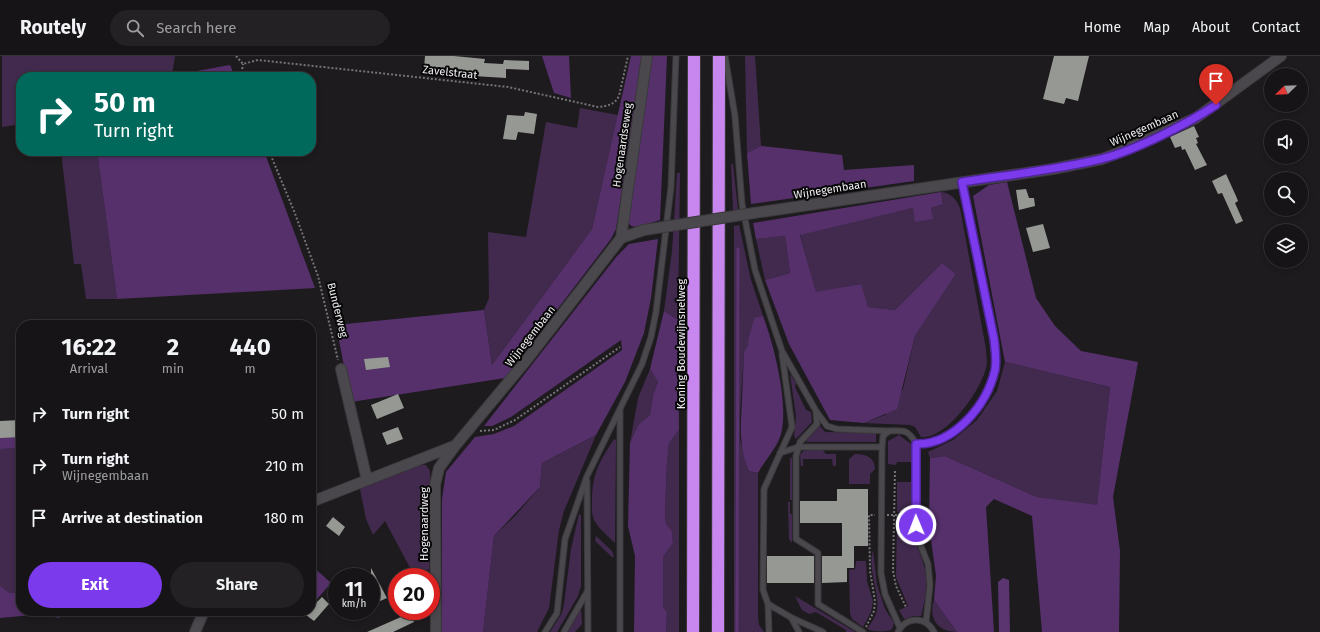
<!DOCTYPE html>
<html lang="en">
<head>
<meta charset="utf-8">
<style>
  body { margin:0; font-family:"Fira Sans",sans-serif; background:#232124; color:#f1f3f6; height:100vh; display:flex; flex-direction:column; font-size:15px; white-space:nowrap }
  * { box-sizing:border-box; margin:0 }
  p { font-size:13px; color:#9e9ea1 }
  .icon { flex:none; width:22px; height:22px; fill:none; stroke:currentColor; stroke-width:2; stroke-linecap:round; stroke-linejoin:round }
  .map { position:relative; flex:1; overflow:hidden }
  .panel { position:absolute; left:16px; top:264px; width:300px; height:296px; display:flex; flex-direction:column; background:#161417; border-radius:16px; box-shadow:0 2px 6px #0003,0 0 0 1px #353336 }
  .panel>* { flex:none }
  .top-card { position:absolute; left:16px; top:16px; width:300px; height:84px; border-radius:16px; box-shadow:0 2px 6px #0003,0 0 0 1px #353336; background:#00695c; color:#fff; overflow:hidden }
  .needle { width:26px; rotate:247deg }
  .tools { position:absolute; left:1264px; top:12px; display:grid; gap:8px }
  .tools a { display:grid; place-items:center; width:44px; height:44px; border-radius:50%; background:#161417; box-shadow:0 2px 6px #0003,0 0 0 1px #353336; font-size:20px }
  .speed { position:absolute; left:328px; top:512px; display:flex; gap:8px; font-size:20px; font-weight:700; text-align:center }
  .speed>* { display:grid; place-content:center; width:52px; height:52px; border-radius:50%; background:#161417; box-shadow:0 2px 6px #0003,0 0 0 1px #353336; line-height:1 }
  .speed small { font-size:10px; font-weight:400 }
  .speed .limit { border:6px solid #d22; background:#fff; color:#111 }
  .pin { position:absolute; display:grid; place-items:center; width:34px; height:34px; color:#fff; margin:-41px -17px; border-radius:50% 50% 50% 0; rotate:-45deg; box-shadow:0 0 4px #0007 }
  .pin .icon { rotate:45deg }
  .me { position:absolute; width:44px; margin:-22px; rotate:359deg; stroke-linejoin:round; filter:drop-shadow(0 0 3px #0008) }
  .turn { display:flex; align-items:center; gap:14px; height:84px; padding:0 12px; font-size:18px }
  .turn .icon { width:52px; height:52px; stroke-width:2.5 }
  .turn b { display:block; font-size:28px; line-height:34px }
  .eta { display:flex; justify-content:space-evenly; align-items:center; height:68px; text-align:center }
  .eta b { font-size:24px; font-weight:700; line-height:28px }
  .primary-button { display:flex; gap:8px; margin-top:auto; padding:8px 12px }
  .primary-button a { flex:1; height:46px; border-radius:24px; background:#7c3aed; color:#fff; font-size:16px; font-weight:700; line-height:46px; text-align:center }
  .primary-button a+a { background:#232124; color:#f1f3f6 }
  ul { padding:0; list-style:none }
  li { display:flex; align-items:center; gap:12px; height:52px; padding:0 12px }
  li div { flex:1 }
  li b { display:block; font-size:15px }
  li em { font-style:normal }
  header { display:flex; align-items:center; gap:24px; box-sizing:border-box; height:56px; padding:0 20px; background:#161417; border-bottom:1px solid #353336 }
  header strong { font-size:19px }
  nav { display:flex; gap:22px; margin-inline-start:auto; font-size:14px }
  .search { width:280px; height:36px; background:#232124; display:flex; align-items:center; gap:10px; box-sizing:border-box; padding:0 14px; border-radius:22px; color:#9e9ea1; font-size:15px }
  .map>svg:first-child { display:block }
  .green { fill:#412a4e }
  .forest { fill:#56306b }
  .water { fill:#5a3570 }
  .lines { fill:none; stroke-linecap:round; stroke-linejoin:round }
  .stream { stroke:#5a3570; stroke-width:3 }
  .building { fill:#969993 }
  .lane-casing { stroke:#3b393c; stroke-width:7 }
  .street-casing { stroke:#3b393c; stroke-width:12 }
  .highway-casing { stroke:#3b393c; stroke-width:14 }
  .path { stroke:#767477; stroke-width:2; stroke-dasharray:2 2; stroke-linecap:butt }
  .lane { stroke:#4b484d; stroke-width:5 }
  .street { stroke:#4b484d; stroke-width:10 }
  .highway { stroke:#c887ee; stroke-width:12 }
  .street-bridge-casing { stroke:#3b393c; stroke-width:12; stroke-linecap:butt }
  .street-bridge { stroke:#4b484d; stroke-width:10 }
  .route-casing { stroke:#51269a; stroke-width:10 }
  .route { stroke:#7c3aed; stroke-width:7 }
  .labels { text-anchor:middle; stroke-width:4; stroke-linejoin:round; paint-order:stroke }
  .street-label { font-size:11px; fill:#f0eef1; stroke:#080708 }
</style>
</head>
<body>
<header>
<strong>Routely</strong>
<div class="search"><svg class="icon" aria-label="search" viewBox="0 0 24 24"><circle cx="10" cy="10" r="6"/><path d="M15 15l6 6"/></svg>Search here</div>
<nav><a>Home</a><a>Map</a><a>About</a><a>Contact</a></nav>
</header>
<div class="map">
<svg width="1320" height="576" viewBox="0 0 1320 576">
  <rect width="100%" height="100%" fill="#1e1b1f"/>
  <g class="green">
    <polygon points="2,0 175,0 172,19 163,21 21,21 21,68 2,71"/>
    <polygon points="745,0 755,0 761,90 747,97"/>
    <polygon points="580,52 618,59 592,173 492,309 484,254 489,242 488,176 526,181 546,66 577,72"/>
    <polygon points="61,95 97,95 117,243 86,243 81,208 74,208"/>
    <polygon points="731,108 733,108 738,154 733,155"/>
    <polygon points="677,117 680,117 678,264 664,255 672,195"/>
    <path d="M941,136c10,1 15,7 19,16l26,141c0,6 2,13 0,19 -5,22 -40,72 -65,69l-6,-10 -5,-2 -46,-2 21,-8 18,-26 12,-53 41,-62 -14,-11 -47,47 -27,-3 -8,-23 -44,9 -16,-59 113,-26 19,11 -1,-11 12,-4z"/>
    <path d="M739,169l12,55 12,36 -9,3c-2,10 -6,17 -5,27l-5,6 -4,60v28l9,31 9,2v145l1,7 5,7h-30v-406z"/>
    <polygon points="785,180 790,217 765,224 756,183"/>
    <polygon points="1005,306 1110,331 1097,450 1037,441 945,400 930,402 928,396 953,384 977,364 997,335"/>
    <polygon points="650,313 658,326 653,339 650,359 638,369 630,387 638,342"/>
    <polygon points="790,318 796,327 795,331 806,354 811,356 812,366 796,383 794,380 796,360"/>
    <polygon points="820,370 825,376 876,377 876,386 807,386 806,384"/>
    <polygon points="679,374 679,576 666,576 667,556 663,551 663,501 673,487 672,475 666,468 665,458 667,406 669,387"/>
    <polygon points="596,379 564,455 559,474 549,552 537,576 483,576 494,480 516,459 540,431 542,407"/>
    <polygon points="899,379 911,388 911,406 897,406 896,409 888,408 888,385"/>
    <path d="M614,383l2,1 -1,103c-7,-7 -16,-14 -21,-23 -3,-7 -2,-14 -2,-22 1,-27 8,-37 22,-59z"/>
    <polygon points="0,389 21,391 21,555 0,558"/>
    <polygon points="821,392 826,398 836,398 836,410 833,410 832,403 803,403 803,410 801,410 800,399 803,395"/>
    <path d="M855,398c10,0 20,3 20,15l-5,5v10h-21v-25z"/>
    <polygon points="792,401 792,444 790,444 790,403"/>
    <polygon points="421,409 426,409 430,415 429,513 420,521 415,521 385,465 373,479 366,463 360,433"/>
    <polygon points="897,426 912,426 912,457 897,456"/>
    <polygon points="788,446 790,446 790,458 792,458 792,487 789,483"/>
    <polygon points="579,458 581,459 581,530 578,540 557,576 550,576 562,557 564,548 571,493"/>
    <path d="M897,461h15c-1,22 9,34 13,53 3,16 0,31 -4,46h-7l-10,3 -5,-9 9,-4 -12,-29z"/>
    <polygon points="596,480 612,495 614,501 612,501 595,485"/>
    <path d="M873,494l4,35 8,24 9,14c-1,2 -1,5 -3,7 -4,2 -19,2 -24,-1 4,-6 9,-12 10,-19 3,-20 -10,-40 -4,-60z"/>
    <polygon points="856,505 866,505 867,525 873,545 871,556 863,571 852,563 850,557 849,514 855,513"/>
    <polygon points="795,540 855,576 846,576 846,574 816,556 809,558 802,554"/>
    <path d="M934,544l23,32c-20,0 -29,-15 -23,-32z"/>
    <polygon points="581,553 582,568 575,576 568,576"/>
  </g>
  <g class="forest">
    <polygon points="542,0 569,0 571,42 554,37"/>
    <polygon points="631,0 642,0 616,173 611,183 505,322 351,346 336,269 484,254 492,309 592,173"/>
    <polygon points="650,0 667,0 660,164 637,171 631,170 628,166"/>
    <polygon points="230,9 235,21 163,21"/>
    <polygon points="761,90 842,99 844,114 914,109 914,125 751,148 747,97"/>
    <polygon points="97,95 264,95 315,232 117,243"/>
    <polygon points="1007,126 1036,242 1055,270 1081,295 1138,306 1113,441 1120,495 1119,576 1042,576 1032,460 994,443 986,451 994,576 957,576 934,544 936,520 929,469 930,402 945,400 1037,441 1097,449 1110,331 1005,306 973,140 989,129"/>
    <polygon points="941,136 943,148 931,152 933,163 915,166 913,152 800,179 816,236 861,228 868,251 895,254 942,207 956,218 915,280 897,353 864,367 830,364 789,288 765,224 790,217 785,180 756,183 753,167"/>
    <polygon points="658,183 651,242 644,277 625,326 596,379 542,407 540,431 494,480 483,576 442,576 442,443 446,416 475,381 494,378 514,370 622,294 621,284 511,361 492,370 484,370 617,200 629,188"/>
    <polygon points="664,255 678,264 679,374 669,387 667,406 665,458 666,468 672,475 673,487 663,501 663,551 667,556 666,576 634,576 635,500 628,470 630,387 638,369 650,359 653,339 658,326 650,313"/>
    <path d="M763,260c11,29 26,88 18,118 -4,14 -16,26 -23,39l-9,-2c-11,-26 -8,-46 -7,-73 1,-15 1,-31 2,-46l4,-6c0,-10 4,-18 6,-28z"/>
    <polygon points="21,375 21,391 0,393 0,377"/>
    <polygon points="311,509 331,527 311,550"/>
    <polygon points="0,530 9,537 21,537 21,555 138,555 112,556 98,560 74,557 58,562 44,558 0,562"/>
  </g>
  <polygon class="water" points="1003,522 1009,524 1010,576 999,576 998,526"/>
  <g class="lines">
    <polyline class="stream" points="737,576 738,193"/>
  </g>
  <g class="building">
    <polygon points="425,0 454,0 485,3 484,7 503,8 504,4 529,5 529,14 506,13 506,22 457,19 424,13"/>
    <polygon points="1054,0 1089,0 1078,45 1066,42 1064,48 1043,43"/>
    <polygon points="525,56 537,58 534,78 518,76 516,84 503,83 507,59 524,60"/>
    <polygon points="1194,70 1199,81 1196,82 1198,87 1196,88 1207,109 1195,114 1185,93 1182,94 1181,90 1175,92 1170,81"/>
    <polygon points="1226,118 1236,140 1238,145 1235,147 1243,165 1236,168 1222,137 1218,138 1212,125"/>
    <polygon points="1026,133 1029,142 1034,142 1035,150 1019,154 1016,134"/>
    <polygon points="1043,168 1050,192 1033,196 1026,172"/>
    <polygon points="388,301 390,311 366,314 364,303"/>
    <polygon points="398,338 404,352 377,363 371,349"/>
    <polygon points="21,364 21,381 0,382 0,365"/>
    <polygon points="398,371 403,383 387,389 382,377"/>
    <polygon points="837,433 868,433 868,490 854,490 854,512 847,512 847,526 822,527 822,500 842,500 842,467 800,467 800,445 837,445"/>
    <polygon points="333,461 345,471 339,480 326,470"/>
    <rect x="767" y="500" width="47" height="27"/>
    <polygon points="371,512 387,542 371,549"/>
    <polygon points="322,541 329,548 314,565 306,559 311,555 311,552"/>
    <polygon points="410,557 414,566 393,576 367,576"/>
  </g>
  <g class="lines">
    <defs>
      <g id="lane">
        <polyline points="725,0 735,60 742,148 755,214 782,295 816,355 827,370 837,373 889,375"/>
        <polyline points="782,298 792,371 764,433 763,534 768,548 792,562 823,576"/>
        <polyline points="620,355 620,576"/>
        <polyline points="816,357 817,368 800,386 796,400 796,483 818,497 818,548 863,576"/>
        <path d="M916,388c38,1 71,-39 79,-74 2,-10 0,-21 -1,-31l-32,-157"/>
        <path d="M882,391l1,-11 6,-5c15,-1 20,-1 27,13l1,92 11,28 2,21 -4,37"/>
        <polyline points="780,397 798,391 882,391 881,517 885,538 900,572"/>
        <polyline points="587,425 588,576"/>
        <polyline points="768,548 769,576"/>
        <polyline points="792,563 799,576"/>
        <polyline points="545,576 557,557 565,483 587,420 642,308 651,281 656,256 671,131 676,0"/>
        <polyline points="564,576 587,536"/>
        <path d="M898,576c8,-16 28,-16 36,0"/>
      </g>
      <g id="street">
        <polyline points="754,157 1053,113 1102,103 1118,97 1196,62 1281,0"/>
        <polyline points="621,182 647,0"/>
        <polyline points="341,313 367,424"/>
        <polyline points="311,446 454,390"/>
        <polyline points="195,576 204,555"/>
        <polyline points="436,576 435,429 439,412 455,390 525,306 621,182 644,174"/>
      </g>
      <g id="highway">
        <polyline points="693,576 694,0"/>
        <polyline points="718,576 719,0"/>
      </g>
    </defs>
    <use href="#lane" class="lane-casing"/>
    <use href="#street" class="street-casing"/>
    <use href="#highway" class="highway-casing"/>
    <g class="path">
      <path d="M236,0l7,8 15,-4 250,27 90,20c10,-1 16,-2 21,-11l9,-40"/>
      <polyline points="241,21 243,8"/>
      <polyline points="269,95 294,155 318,220 338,304"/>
      <polyline points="480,375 494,374 515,364 620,291"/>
      <polyline points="895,415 893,515 896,530 906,551"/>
      <polyline points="887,459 911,459"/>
      <polyline points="866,571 874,555 875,545 870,515 869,459 875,459"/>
    </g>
    <use href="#lane" class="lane"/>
    <use href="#street" class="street"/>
    <use href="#highway" class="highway"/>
    <defs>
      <polyline id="street-bridge" points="644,174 754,157"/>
    </defs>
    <use href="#street-bridge" class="street-bridge-casing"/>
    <use href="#street-bridge" class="street-bridge"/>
  </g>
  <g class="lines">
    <defs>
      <path id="route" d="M916,469v-81c38,1 71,-39 79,-74 2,-10 0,-21 -1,-31l-32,-157c46,-7 93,-12 139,-23 33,-8 86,-35 115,-54"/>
    </defs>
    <use href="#route" class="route-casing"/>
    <use href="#route" class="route"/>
  </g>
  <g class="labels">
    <g class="street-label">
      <text transform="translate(450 16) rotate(6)" y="4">Zavelstraat</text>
      <text transform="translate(1144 72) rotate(-24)" y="4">Wijnegembaan</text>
      <text transform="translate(622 89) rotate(-82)" y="4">Hogenaardseweg</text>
      <text transform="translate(830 133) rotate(-9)" y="4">Wijnegembaan</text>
      <text transform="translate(338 254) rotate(76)" y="4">Bunderweg</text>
      <text transform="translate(530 280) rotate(-52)" y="4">Wijnegembaan</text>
      <text transform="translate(681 288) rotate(-90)" y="4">Koning Boudewijnsnelweg</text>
      <text transform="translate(424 468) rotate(-90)" y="4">Hogenaardweg</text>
    </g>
  </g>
</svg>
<div class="tools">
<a><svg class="needle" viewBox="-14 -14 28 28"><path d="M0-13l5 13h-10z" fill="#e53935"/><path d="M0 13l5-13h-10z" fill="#9e9ea1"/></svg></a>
<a><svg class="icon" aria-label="sound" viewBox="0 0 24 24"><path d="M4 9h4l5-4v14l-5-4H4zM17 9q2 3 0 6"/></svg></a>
<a><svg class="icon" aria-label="search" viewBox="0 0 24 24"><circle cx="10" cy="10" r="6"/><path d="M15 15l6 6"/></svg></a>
<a><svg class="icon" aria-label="layers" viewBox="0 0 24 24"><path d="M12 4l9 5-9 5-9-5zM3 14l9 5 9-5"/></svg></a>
</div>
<div class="speed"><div>11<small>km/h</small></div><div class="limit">20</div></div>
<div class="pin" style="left:1216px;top:49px;background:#d93025"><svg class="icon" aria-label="arrive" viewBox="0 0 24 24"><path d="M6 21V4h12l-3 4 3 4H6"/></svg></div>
<svg class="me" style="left:916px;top:469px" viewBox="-20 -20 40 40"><circle r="17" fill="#7c3aed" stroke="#fff" stroke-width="3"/><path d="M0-11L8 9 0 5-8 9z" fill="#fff"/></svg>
<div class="top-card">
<div class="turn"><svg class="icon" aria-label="right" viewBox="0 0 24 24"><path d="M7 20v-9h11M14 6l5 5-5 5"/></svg><div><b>50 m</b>Turn right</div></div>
</div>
<section class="panel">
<div class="eta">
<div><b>16:22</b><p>Arrival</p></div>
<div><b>2</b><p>min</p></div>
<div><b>440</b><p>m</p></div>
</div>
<ul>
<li><svg class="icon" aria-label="right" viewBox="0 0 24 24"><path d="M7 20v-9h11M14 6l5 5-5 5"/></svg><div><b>Turn right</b></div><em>50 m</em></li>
<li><svg class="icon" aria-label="right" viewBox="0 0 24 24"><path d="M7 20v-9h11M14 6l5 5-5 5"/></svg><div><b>Turn right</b><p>Wijnegembaan</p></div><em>210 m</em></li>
<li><svg class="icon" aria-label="arrive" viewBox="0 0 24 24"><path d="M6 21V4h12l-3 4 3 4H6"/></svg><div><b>Arrive at destination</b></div><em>180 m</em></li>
</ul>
<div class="primary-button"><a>Exit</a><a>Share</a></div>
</section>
</div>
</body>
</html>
